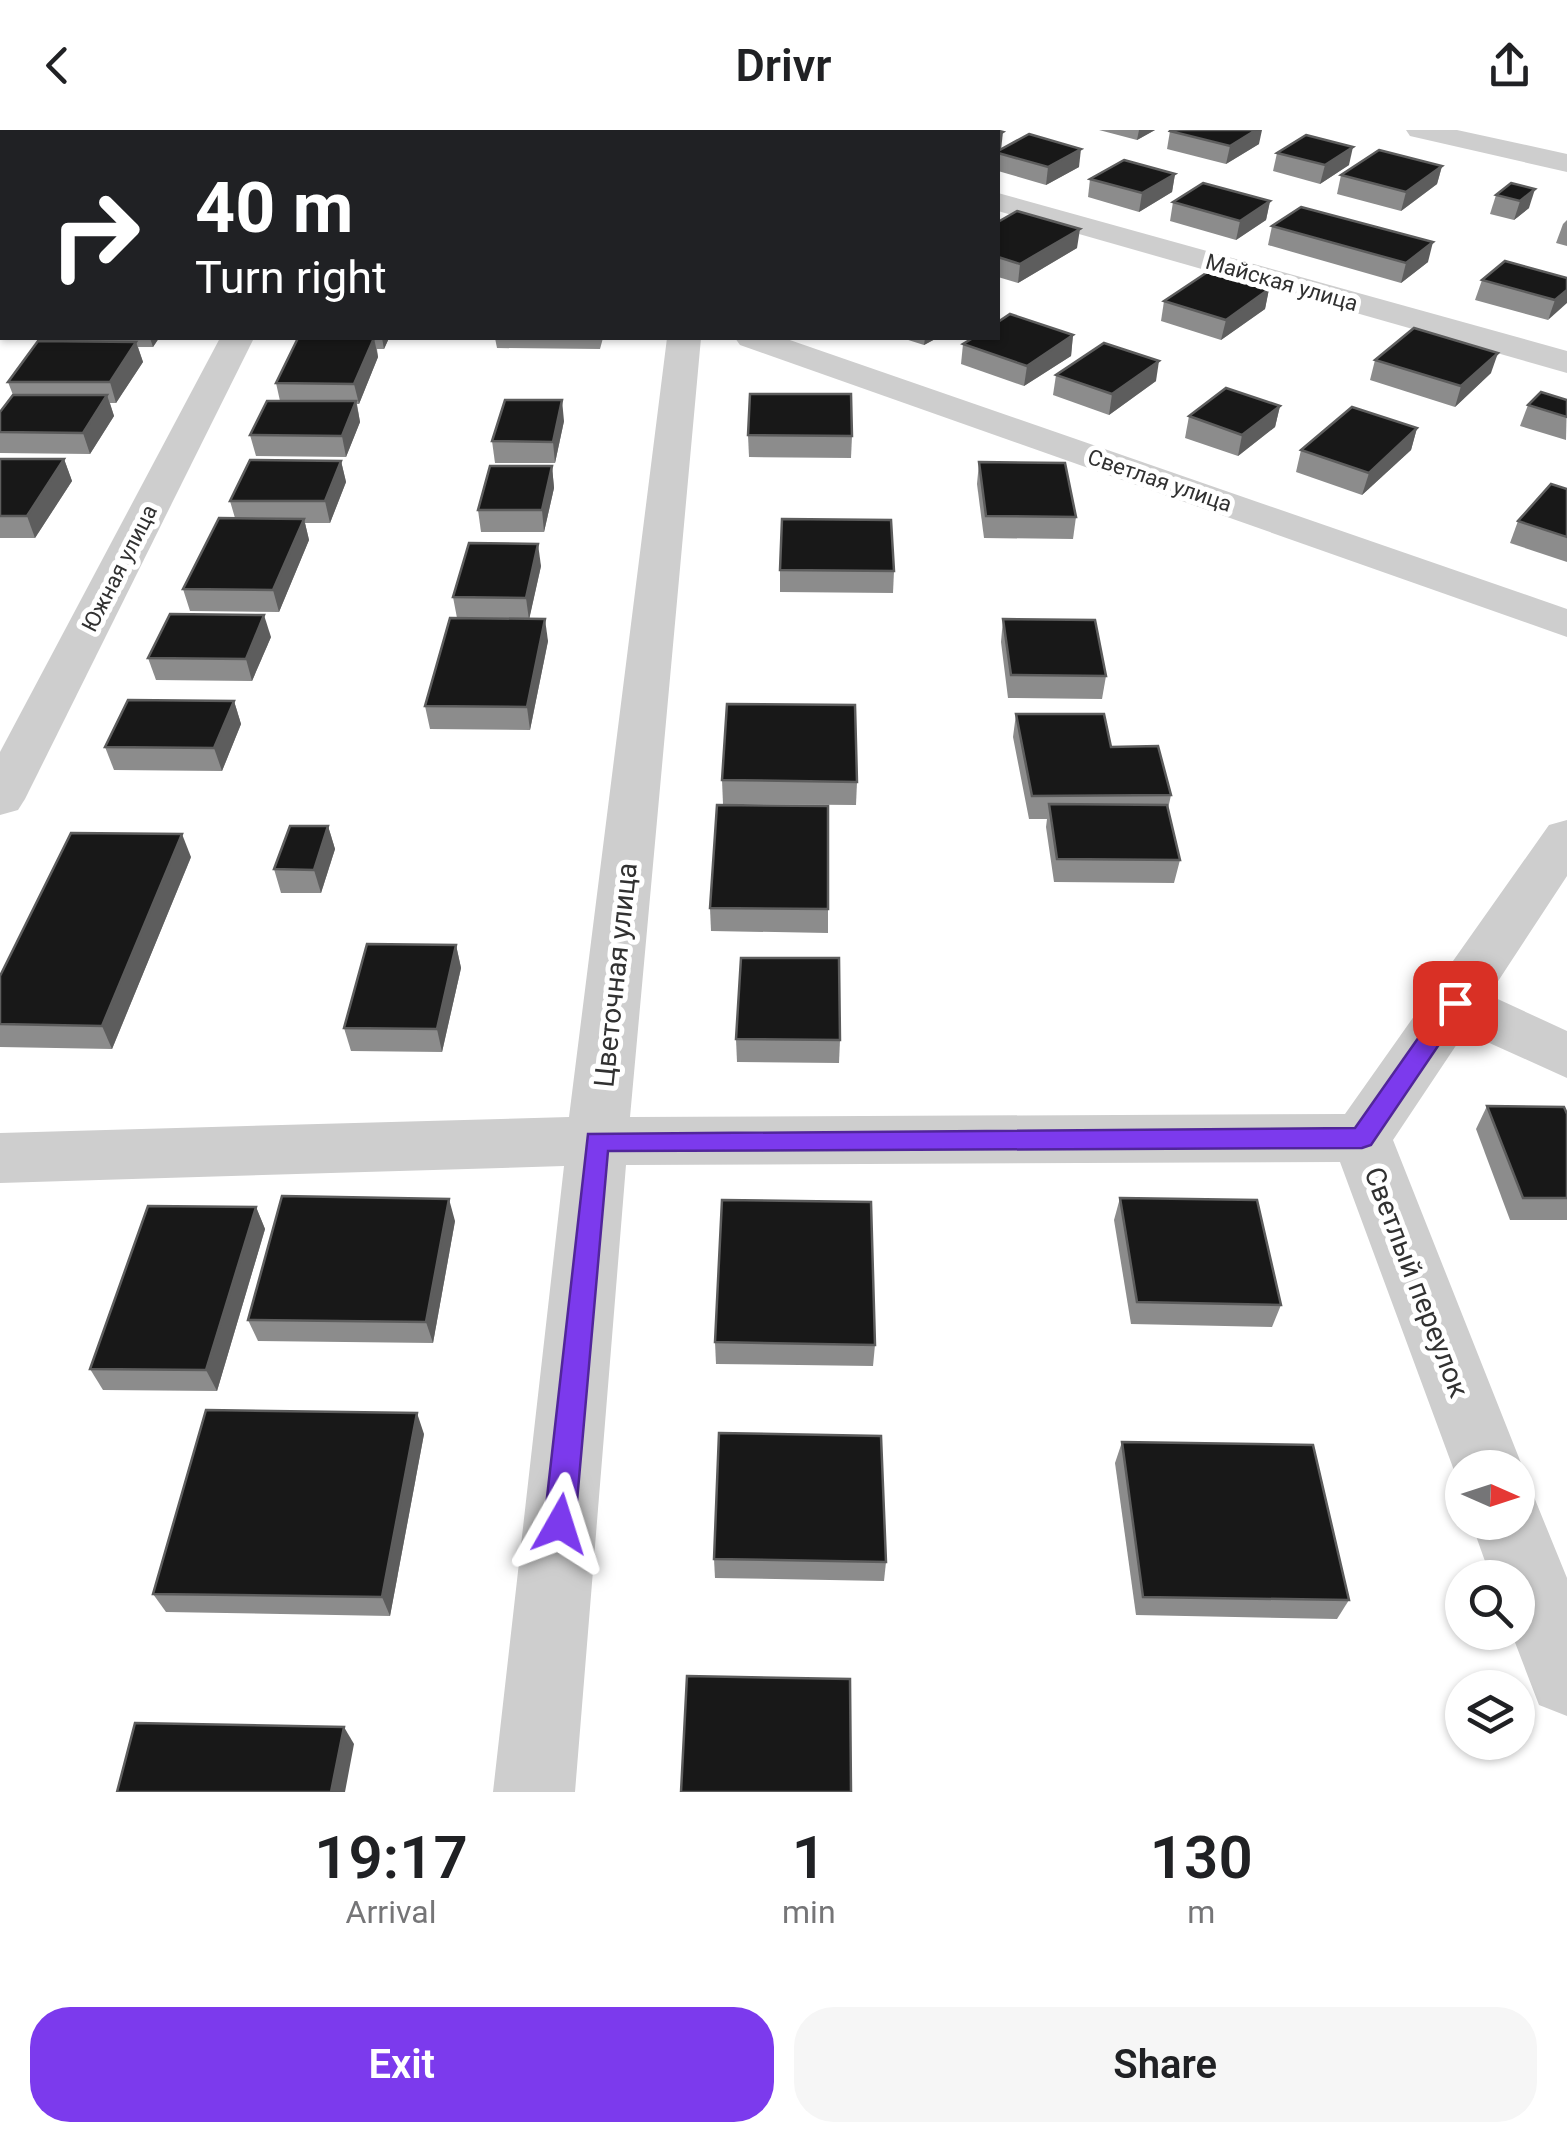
<!DOCTYPE html>
<html lang="en">
<head>
<meta charset="utf-8">
<style>
  body { margin:0; font-family:Roboto,sans-serif; background:#f6f6f6; color:#202124; height:100vh; display:flex; flex-direction:column; font-size:38px; white-space:nowrap }
  * { box-sizing:border-box; margin:0 }
  p { font-size:32px; color:#757577 }
  .icon { flex:none; width:55px; height:55px; fill:none; stroke:currentColor; stroke-width:2; stroke-linecap:round; stroke-linejoin:round }
  .map { position:relative; height:1662px; overflow:hidden }
  .details { display:flex; flex-direction:column; background:#fff; flex:1 }
  .details>* { flex:none }
  .banner { position:absolute; left:0px; top:0px; width:1000px; height:210px; box-shadow:0 2px 8px #0004; background:#202124; color:#fff; overflow:hidden }
  .needle { width:65px; rotate:93deg }
  .buttons { position:absolute; left:1445px; top:1320px; display:grid; gap:20px }
  .buttons a { display:grid; place-items:center; width:90px; height:90px; border-radius:50%; background:#fff; box-shadow:0 2px 8px #0004; font-size:50px }
  .pin { position:absolute; display:grid; place-items:center; width:85px; height:85px; color:#fff; margin:-42px; border-radius:20px; box-shadow:0 5px 15px #0006 }
  .me { position:absolute; width:110px; margin:-55px; rotate:6deg; stroke-linejoin:round; filter:drop-shadow(0 0 8px #0008) }
  .turn { display:flex; align-items:center; gap:35px; height:210px; padding:0 30px; font-size:45px }
  .turn .icon { width:130px; height:130px; stroke-width:2.5 }
  .turn b { display:block; font-size:70px; line-height:85px }
  .eta { display:flex; justify-content:space-evenly; align-items:center; height:170px; text-align:center }
  .eta b { font-size:60px; font-weight:600; line-height:70px }
  .action { display:flex; gap:20px; margin-top:auto; padding:20px 30px }
  .action a { flex:1; height:115px; border-radius:40px; background:#7c3aed; color:#fff; font-size:40px; font-weight:600; line-height:115px; text-align:center }
  .action a+a { background:#f6f6f6; color:#202124 }
  header { display:flex; justify-content:space-between; align-items:center; height:130px; padding:0 30px; background:#fff; font-size:45px; font-weight:600 }
  .map>svg:first-child { display:block }
  .lines { fill:none; stroke-linecap:round; stroke-linejoin:round }
  .minor { fill:#cecece; fill-rule:evenodd }
  .wall { fill:#8c8c8c }
  .shaded-wall { fill:#5d5d5d }
  .building { fill:#181818; stroke:#5d5d5d; stroke-width:2.5 }
  .route { fill:#7c3aed; stroke:#51269a; stroke-width:2.5 }
  .labels { text-anchor:middle; stroke-width:10; stroke-linejoin:round; paint-order:stroke }
  .far-street-label { font-size:22px; fill:#313131; stroke:#fff }
  .street-label { font-size:28px; fill:#313131; stroke:#fff }
</style>
</head>
<body>
<header><svg class="icon" aria-label="back" viewBox="0 0 24 24"><path d="M15 5l-7 7 7 7"/></svg>Drivr<svg class="icon" aria-label="share" viewBox="0 0 24 24"><path d="M12 15V3M7 8l5-5 5 5M5 13v7h14v-7"/></svg></header>
<div class="map">
<svg width="1567" height="1662" viewBox="0 0 1567 1662">
  <rect width="100%" height="100%" fill="#fff"/>
  <g class="lines">
    <g class="minor">
      <polygon points="730,0 765,0 767,2 732,2"/>
      <polygon points="1406,0 1457,0 1567,24 1567,42 1410,6"/>
      <polygon points="998,63 1567,221 1567,243 998,81"/>
      <polygon points="220,208 254,208 25,669 18,680 0,685 0,622"/>
      <polygon points="667,208 701,208 630,987 1345,984 1549,695 1567,690 1567,746 1489,865 1567,901 1567,948 1465,902 1393,1010 1523,1338 1518,1350 1518,1338 1462,1338 1462,1362 1340,1032 626,1035 575,1662 493,1662 564,1036 0,1053 0,1003 569,987"/>
      <polygon points="735,208 784,208 1567,479 1567,507 740,215"/>
      <polygon points="1518,1360 1534,1367 1567,1448 1567,1586 1539,1575 1511,1502 1518,1502 1518,1448 1491,1448 1471,1392 1518,1392"/>
    </g>
  </g>
  <g class="wall">
    <rect x="561" y="0" width="105" height="2"/>
    <polygon points="847,0 918,0 918,2 851,2"/>
    <polygon points="1099,0 1155,0 1137,10"/>
    <polygon points="1170,1 1259,14 1226,34 1167,19"/>
    <polygon points="998,2 1001,19 1079,37 1046,55 998,41"/>
    <polygon points="1277,23 1349,35 1320,54 1273,41"/>
    <polygon points="1442,36 1437,54 1401,81 1337,64 1341,45"/>
    <polygon points="1175,44 1172,62 1139,82 1088,67 1090,49"/>
    <polygon points="1511,53 1529,78 1514,90 1490,84 1496,65"/>
    <polygon points="1270,71 1266,90 1236,110 1170,91 1173,72"/>
    <polygon points="0,75 2,75 2,180 0,183"/>
    <polygon points="1567,90 1567,116 1556,113 1563,94"/>
    <polygon points="998,92 1077,118 1018,153 998,147"/>
    <polygon points="1272,96 1428,132 1401,153 1268,115"/>
    <polygon points="1567,148 1548,190 1475,170 1482,150"/>
    <polygon points="1269,159 1265,179 1221,210 1161,191 1164,171"/>
    <polygon points="1073,205 1071,226 1024,256 961,234 963,214"/>
    <polygon points="52,208 159,208 153,217 138,217 143,232 116,273 110,273 114,286 90,324 0,323 0,282 13,265 8,252 53,211"/>
    <polygon points="298,208 389,208 384,219 377,219 378,227 359,274 357,274 360,292 346,327 256,326 250,305 280,271 276,253"/>
    <polygon points="495,208 603,208 600,219 497,218"/>
    <polygon points="902,208 937,208 924,215"/>
    <polygon points="1375,230 1491,243 1455,277 1370,250"/>
    <polygon points="1056,245 1156,251 1109,285 1053,265"/>
    <polygon points="1567,270 1566,310 1520,296 1528,275"/>
    <polygon points="1280,276 1275,297 1238,326 1185,308 1189,286"/>
    <polygon points="564,291 555,333 495,333 492,311"/>
    <polygon points="1417,298 1411,320 1362,365 1296,342 1301,320"/>
    <polygon points="748,305 852,306 851,328 749,327"/>
    <polygon points="0,329 64,329 72,351 35,408 0,408"/>
    <polygon points="341,331 346,352 330,393 305,393 309,410 279,482 190,481 183,459 235,388 230,371"/>
    <polygon points="979,332 1076,387 1073,409 984,408 977,354"/>
    <polygon points="552,336 554,358 544,402 481,402 478,380"/>
    <polygon points="1567,359 1567,432 1510,413 1518,391"/>
    <polygon points="541,436 529,489 548,511 530,600 430,599 425,576 457,488 453,467"/>
    <polygon points="780,440 894,441 893,463 780,462"/>
    <polygon points="1003,489 1106,546 1102,569 1008,568 1001,512"/>
    <polygon points="271,507 252,551 156,550 148,528"/>
    <polygon points="234,571 241,594 222,641 114,640 105,617"/>
    <polygon points="1016,584 1111,617 1171,665 1168,679 1180,730 1174,753 1054,752 1046,697 1047,689 1029,689 1013,607"/>
    <polygon points="722,650 857,652 856,675 723,674"/>
    <polygon points="328,696 335,719 321,763 281,763 274,739"/>
    <polygon points="191,727 112,919 0,917 0,846"/>
    <polygon points="710,778 828,779 828,803 711,801"/>
    <polygon points="456,815 461,838 442,922 351,921 344,898"/>
    <polygon points="736,909 840,910 839,933 737,932"/>
    <polygon points="1487,976 1567,984 1567,1090 1510,1090 1476,999"/>
    <polygon points="1120,1068 1281,1175 1272,1197 1131,1194 1114,1090"/>
    <polygon points="256,1077 265,1099 217,1261 103,1260 90,1239"/>
    <polygon points="455,1091 433,1213 258,1211 248,1190"/>
    <polygon points="715,1212 875,1215 873,1236 716,1234"/>
    <polygon points="424,1304 390,1486 166,1482 153,1464"/>
    <polygon points="1122,1312 1349,1470 1337,1489 1136,1485 1115,1333"/>
    <polygon points="714,1429 886,1432 884,1451 715,1448"/>
  </g>
  <g class="shaded-wall">
    <polygon points="628,0 666,0 666,2 622,2"/>
    <rect x="896" y="0" width="22" height="2"/>
    <polygon points="1139,0 1155,0 1137,10"/>
    <polygon points="1256,0 1262,0 1259,14 1226,34 1230,16"/>
    <polygon points="1003,2 1001,20 998,22 998,5"/>
    <polygon points="1353,17 1349,35 1320,54 1325,35"/>
    <polygon points="1081,19 1079,37 1046,55 1048,37"/>
    <polygon points="1442,36 1437,54 1401,81 1406,62"/>
    <polygon points="1175,44 1172,62 1139,82 1142,63"/>
    <polygon points="1535,59 1529,78 1514,90 1520,71"/>
    <polygon points="1270,71 1266,90 1236,110 1240,91"/>
    <polygon points="1080,99 1077,118 1018,153 1020,134"/>
    <polygon points="1433,112 1428,132 1401,153 1406,133"/>
    <polygon points="2,151 2,180 0,183 0,154"/>
    <polygon points="1269,159 1265,179 1221,210 1226,190"/>
    <polygon points="1567,160 1567,173 1548,190 1555,170"/>
    <polygon points="1073,205 1071,226 1024,256 1027,236"/>
    <polygon points="150,208 159,208 153,217"/>
    <polygon points="374,208 378,227 359,274 354,254"/>
    <polygon points="382,208 389,208 384,219"/>
    <polygon points="925,208 937,208 924,215"/>
    <polygon points="136,212 143,232 116,273 110,252"/>
    <polygon points="1498,223 1491,243 1455,277 1461,256"/>
    <polygon points="1159,231 1156,251 1109,285 1112,264"/>
    <polygon points="107,265 114,286 90,324 83,303"/>
    <polygon points="562,270 564,291 555,333 553,312"/>
    <polygon points="356,271 360,292 346,327 342,306"/>
    <polygon points="1280,276 1275,297 1238,326 1242,305"/>
    <polygon points="1417,298 1411,320 1362,365 1369,343"/>
    <polygon points="64,329 72,351 35,408 27,386"/>
    <polygon points="341,331 346,352 330,393 325,371"/>
    <polygon points="552,336 554,358 544,402 542,380"/>
    <polygon points="304,389 309,410 279,482 273,460"/>
    <polygon points="538,414 541,436 529,490 526,468"/>
    <polygon points="264,485 271,507 252,551 246,529"/>
    <polygon points="545,489 548,511 530,600 527,577"/>
    <polygon points="234,571 241,594 222,641 214,618"/>
    <polygon points="328,696 335,719 321,763 314,740"/>
    <polygon points="182,704 191,727 112,919 102,896"/>
    <polygon points="456,815 461,838 442,922 437,899"/>
    <polygon points="449,1069 455,1091 433,1213 426,1192"/>
    <polygon points="256,1077 265,1099 217,1261 206,1240"/>
    <polygon points="417,1283 424,1304 390,1486 382,1467"/>
    <polygon points="344,1597 354,1614 345,1662 331,1662"/>
  </g>
  <g class="building">
    <polygon points="426,0 473,0 481,2 420,2"/>
    <polygon points="584,0 628,0 622,2 592,2"/>
    <polygon points="684,0 719,0 727,2 678,2"/>
    <polygon points="939,0 996,0 1003,2 998,5 998,2 934,2"/>
    <polygon points="1171,0 1256,0 1230,16 1170,1"/>
    <polygon points="1029,4 1081,19 1048,37 998,23 998,21"/>
    <polygon points="1306,5 1353,17 1325,35 1277,23"/>
    <polygon points="1379,20 1442,36 1406,62 1341,45"/>
    <polygon points="1124,30 1175,44 1142,63 1090,49"/>
    <polygon points="1203,53 1270,71 1240,91 1173,72"/>
    <polygon points="1511,53 1535,59 1520,71 1496,65"/>
    <rect x="0" y="75" width="2" height="32"/>
    <polygon points="1301,77 1433,112 1406,133 1272,96"/>
    <polygon points="1017,81 1080,99 1020,134 998,127 998,92"/>
    <polygon points="0,124 2,124 2,151 0,154"/>
    <polygon points="1505,131 1567,148 1567,160 1555,170 1482,150"/>
    <polygon points="1209,141 1269,159 1226,190 1164,171"/>
    <polygon points="1010,184 1073,205 1027,236 963,214 973,208 998,208 998,192"/>
    <polygon points="1414,198 1498,223 1461,256 1375,230"/>
    <polygon points="298,208 374,208 354,254 276,253"/>
    <polygon points="38,211 136,212 110,252 8,252"/>
    <polygon points="1104,213 1159,231 1112,264 1056,245"/>
    <polygon points="1226,258 1280,276 1242,305 1189,286"/>
    <polygon points="1541,262 1567,270 1567,287 1528,275"/>
    <polygon points="750,264 851,264 852,306 748,305"/>
    <polygon points="13,265 107,265 83,303 0,302 0,282"/>
    <polygon points="505,270 562,270 553,312 492,311"/>
    <polygon points="267,271 356,271 342,306 250,305"/>
    <polygon points="1352,277 1417,298 1369,343 1301,320"/>
    <polygon points="0,329 64,329 27,386 0,386"/>
    <polygon points="250,330 341,331 325,371 230,371"/>
    <polygon points="979,332 1065,333 1076,387 986,386"/>
    <polygon points="490,336 552,336 542,380 478,380"/>
    <polygon points="1551,354 1567,359 1567,407 1518,391"/>
    <polygon points="219,388 304,389 273,460 183,459"/>
    <polygon points="782,389 891,390 894,441 780,440"/>
    <polygon points="469,413 538,414 526,468 453,467"/>
    <polygon points="170,484 264,485 246,529 148,528"/>
    <polygon points="450,488 545,489 527,577 425,576"/>
    <polygon points="1003,489 1095,490 1106,546 1011,545"/>
    <polygon points="128,570 234,571 214,618 105,617"/>
    <polygon points="727,574 855,575 857,652 722,650"/>
    <polygon points="1016,584 1104,584 1111,617 1158,616 1171,665 1032,666"/>
    <polygon points="1049,674 1167,675 1180,730 1057,729"/>
    <polygon points="717,675 828,676 828,779 710,778"/>
    <polygon points="290,696 328,696 314,740 274,739"/>
    <polygon points="71,703 182,704 102,896 0,894 0,846"/>
    <polygon points="367,814 456,815 437,899 344,898"/>
    <polygon points="741,828 839,828 840,910 736,909"/>
    <polygon points="1487,976 1564,977 1567,984 1567,1068 1523,1068"/>
    <polygon points="282,1066 449,1069 426,1192 248,1190"/>
    <polygon points="1120,1068 1257,1070 1281,1175 1137,1172"/>
    <polygon points="722,1070 871,1072 875,1215 715,1212"/>
    <polygon points="148,1076 256,1077 206,1240 90,1239"/>
    <polygon points="206,1280 417,1283 382,1467 153,1464"/>
    <polygon points="719,1303 881,1306 886,1432 714,1429"/>
    <polygon points="1122,1312 1313,1315 1349,1470 1143,1467"/>
    <polygon points="687,1546 850,1549 851,1662 681,1662"/>
    <polygon points="135,1593 344,1597 331,1662 117,1662"/>
  </g>
  <polygon class="route" points="1455,864 1467,873 1463,879 1371,1015 1362,1018 608,1021 575,1394 570,1404 560,1409 549,1404 544,1394 588,1004 1355,998 1447,867"/>
  <g class="labels">
    <g class="far-street-label">
      <text transform="translate(1282 152) rotate(16)" y="8">Майская улица</text>
      <text transform="translate(1160 350) rotate(19)" y="8">Светлая улица</text>
      <text transform="translate(119 438) rotate(-63)" y="8">Южная улица</text>
    </g>
    <g class="street-label">
      <text transform="translate(615 845) rotate(-84)" y="10">Цветочная улица</text>
      <text transform="translate(1417 1152) rotate(69)" y="10">Светлый переулок</text>
    </g>
  </g>
</svg>
<div class="buttons">
<a><svg class="needle" viewBox="-14 -14 28 28"><path d="M0-13l5 13h-10z" fill="#e53935"/><path d="M0 13l5-13h-10z" fill="#757577"/></svg></a>
<a><svg class="icon" aria-label="search" viewBox="0 0 24 24"><circle cx="10" cy="10" r="6"/><path d="M15 15l6 6"/></svg></a>
<a><svg class="icon" aria-label="layers" viewBox="0 0 24 24"><path d="M12 4l9 5-9 5-9-5zM3 14l9 5 9-5"/></svg></a>
</div>
<div class="pin" style="left:1455px;top:873px;background:#d93025"><svg class="icon" aria-label="arrive" viewBox="0 0 24 24"><path d="M6 21V4h12l-3 4 3 4H6"/></svg></div>
<svg class="me" style="left:560px;top:1394px" viewBox="-20 -20 40 40"><path d="M0-17L14 15 0 8-14 15z" fill="#7c3aed" stroke="#fff" stroke-width="4"/></svg>
<div class="banner">
<div class="turn"><svg class="icon" aria-label="right" viewBox="0 0 24 24"><path d="M7 20v-9h11M14 6l5 5-5 5"/></svg><div><b>40 m</b>Turn right</div></div>
</div>
</div>
<section class="details">
<div class="eta">
<div><b>19:17</b><p>Arrival</p></div>
<div><b>1</b><p>min</p></div>
<div><b>130</b><p>m</p></div>
</div>
<div class="action"><a>Exit</a><a>Share</a></div>
</section>
</body>
</html>
